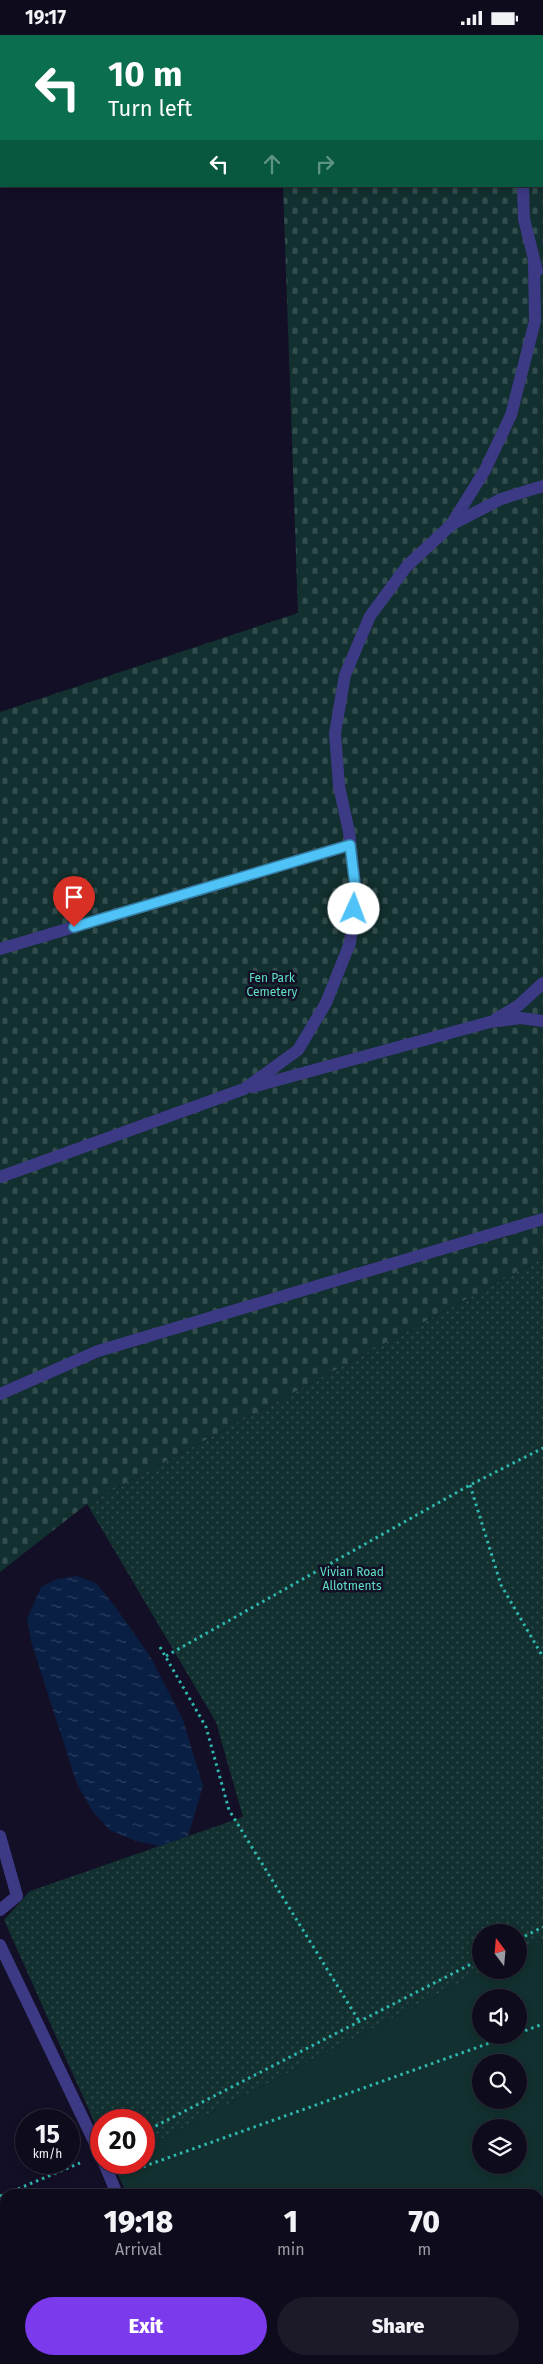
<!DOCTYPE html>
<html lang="en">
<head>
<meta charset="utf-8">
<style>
  body { margin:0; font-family:"Fira Sans",sans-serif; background:#1c1929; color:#f1f3f6; height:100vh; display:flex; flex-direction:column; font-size:19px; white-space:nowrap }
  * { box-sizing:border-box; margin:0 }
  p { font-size:16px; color:#9b9ba3 }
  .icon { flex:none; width:28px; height:28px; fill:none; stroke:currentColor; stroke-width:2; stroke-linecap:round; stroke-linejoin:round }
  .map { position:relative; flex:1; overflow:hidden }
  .sheet { position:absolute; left:0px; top:2154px; width:544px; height:176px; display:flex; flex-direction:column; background:#0e0b1c; border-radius:15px 15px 0 0; box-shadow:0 2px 8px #0003,0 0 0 1px #2e2b3b }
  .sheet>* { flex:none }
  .guide { position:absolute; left:0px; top:0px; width:544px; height:152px; box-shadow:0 2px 8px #0003,0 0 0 1px #2e2b3b; background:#0b6e4f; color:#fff; overflow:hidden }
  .needle { width:32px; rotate:344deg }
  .fabs { position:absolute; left:472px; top:1889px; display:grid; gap:10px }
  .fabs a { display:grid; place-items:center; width:55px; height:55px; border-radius:50%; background:#0e0b1c; box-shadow:0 2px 8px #0003,0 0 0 1px #2e2b3b; font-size:25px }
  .speed { position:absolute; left:15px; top:2074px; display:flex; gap:10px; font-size:25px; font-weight:700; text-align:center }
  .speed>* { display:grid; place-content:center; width:65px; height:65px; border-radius:50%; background:#0e0b1c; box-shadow:0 2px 8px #0003,0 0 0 1px #2e2b3b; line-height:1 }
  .speed small { font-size:12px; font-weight:400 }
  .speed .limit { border:8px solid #d22; background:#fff; color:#111 }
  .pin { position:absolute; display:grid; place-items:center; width:42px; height:42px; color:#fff; margin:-51px -21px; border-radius:50% 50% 50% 0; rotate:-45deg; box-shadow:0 0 5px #0007 }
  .pin .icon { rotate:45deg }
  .me { position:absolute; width:55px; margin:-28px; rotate:2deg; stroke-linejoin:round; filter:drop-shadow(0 0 4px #0008) }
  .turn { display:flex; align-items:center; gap:18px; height:105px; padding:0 25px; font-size:22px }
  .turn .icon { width:65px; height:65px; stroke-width:2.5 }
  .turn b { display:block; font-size:35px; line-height:42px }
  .lanes { display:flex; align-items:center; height:48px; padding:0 25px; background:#0003; justify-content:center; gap:25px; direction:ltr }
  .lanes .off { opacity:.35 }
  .eta { display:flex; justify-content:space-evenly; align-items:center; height:85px; text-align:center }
  .eta b { font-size:30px; font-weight:800; line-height:35px }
  .primary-button { display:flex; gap:10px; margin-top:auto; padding:10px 25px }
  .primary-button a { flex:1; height:58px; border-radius:30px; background:#7c3aed; color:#fff; font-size:20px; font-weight:800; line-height:58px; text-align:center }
  .primary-button a+a { background:#1c1929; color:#f1f3f6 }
  .status { display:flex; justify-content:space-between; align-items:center; height:35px; padding:0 25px; background:#0e0b1c; direction:ltr }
  .status svg { height:14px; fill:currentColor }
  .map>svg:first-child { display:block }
  .grass { fill:#12302f; fill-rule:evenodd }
  .cemetery { fill:url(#cemetery-stones) }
  .garden { fill:url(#garden-dots) }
  .water { fill:url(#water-ripples) }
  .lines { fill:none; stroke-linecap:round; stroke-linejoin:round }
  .path { stroke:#2fb8b0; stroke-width:3; stroke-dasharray:2.5 4; stroke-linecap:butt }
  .service { stroke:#3d3a85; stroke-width:12 }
  .minor { stroke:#3d3a85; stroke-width:12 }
  .route-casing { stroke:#337fa1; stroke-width:12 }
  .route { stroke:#4fc3f7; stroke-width:9 }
  .labels { text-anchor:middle; stroke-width:5; stroke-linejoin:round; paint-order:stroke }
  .park-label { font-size:12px; fill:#5fe0c0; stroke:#130f26 }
</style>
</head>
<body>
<div class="status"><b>19:17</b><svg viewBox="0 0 49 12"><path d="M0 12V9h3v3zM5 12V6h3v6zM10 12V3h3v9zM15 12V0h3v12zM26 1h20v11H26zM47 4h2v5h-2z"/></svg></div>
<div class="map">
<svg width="543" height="2329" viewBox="0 0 543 2329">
  <defs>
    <pattern id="cemetery-stones" width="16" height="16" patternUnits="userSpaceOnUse" patternTransform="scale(1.25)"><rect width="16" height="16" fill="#12302f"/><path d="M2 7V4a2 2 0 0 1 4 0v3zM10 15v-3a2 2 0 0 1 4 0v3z" fill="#344d4e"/></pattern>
    <pattern id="garden-dots" width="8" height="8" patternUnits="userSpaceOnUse" patternTransform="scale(1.25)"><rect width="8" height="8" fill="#12302f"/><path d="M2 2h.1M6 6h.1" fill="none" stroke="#344d4e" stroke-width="1.8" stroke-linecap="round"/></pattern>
    <pattern id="water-ripples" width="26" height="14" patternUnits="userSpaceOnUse" patternTransform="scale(1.25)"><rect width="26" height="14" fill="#0a1f44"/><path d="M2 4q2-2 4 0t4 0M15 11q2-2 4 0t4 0" fill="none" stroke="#2d3f60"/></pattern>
  </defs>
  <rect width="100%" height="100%" fill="#130f26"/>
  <path class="grass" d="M543,1904v425h-341l-1,-4h338v-166h-412l-14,-30 31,-1v-15l340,-178h35v-18zM481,1962h38v38h-38zM481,2028h38v37h-38zM481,2092h38v38h-38z"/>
  <g class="cemetery">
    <polygon points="289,0 528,0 529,1 288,1"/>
    <polygon points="543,15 543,1223 87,1469 0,1537 0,677 298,578 283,151 542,151"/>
  </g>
  <polygon class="garden" points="543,1223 543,1904 519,1917 519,1898 481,1898 481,1935 484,1935 144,2113 144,2085 101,2085 101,2102 4,1885 30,1856 243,1782 216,1687 87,1469"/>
  <polygon class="water" points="77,1541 96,1548 114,1570 150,1621 183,1685 203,1751 188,1801 160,1811 136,1806 110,1795 93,1777 77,1749 31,1606 27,1584 41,1552 57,1544"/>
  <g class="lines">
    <g class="path">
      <polyline points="470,1450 501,1550 543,1622"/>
      <polyline points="160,1612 206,1692 229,1775 359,1986"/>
      <polyline points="166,1621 470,1450 543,1413"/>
      <polyline points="519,1904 543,1892"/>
      <polyline points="519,1998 543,1989"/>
      <polyline points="144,2097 481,1924"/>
      <polyline points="131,2136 512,2000"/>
      <polyline points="6,2159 80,2128"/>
      <polyline points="0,2161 5,2159"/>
    </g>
    <g class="service">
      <polyline points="523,151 524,184 537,236"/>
      <polyline points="451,490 485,435 511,380 535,286 534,228"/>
      <polyline points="0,914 350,810"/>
      <polyline points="496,984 519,970 543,948"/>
      <polyline points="252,1052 490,987 521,983 543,986"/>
      <polyline points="0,1142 244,1054 298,1015 326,968 350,908 356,858 349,797 339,751 335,698 345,640 370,581 407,531 451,490 501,464 543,451"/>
      <polyline points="0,1359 98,1316 543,1184"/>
      <polyline points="0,1801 17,1861 0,1875"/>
      <polyline points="0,1910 101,2121"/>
      <polyline points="104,2128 117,2159"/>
      <polyline points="188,2325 189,2329"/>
    </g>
    <polyline class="minor" points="0,2308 5,2319"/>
  </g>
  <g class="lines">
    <defs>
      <polyline id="route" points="74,892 350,810 356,858 354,874"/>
    </defs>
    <use href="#route" class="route-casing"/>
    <use href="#route" class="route"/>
  </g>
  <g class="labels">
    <g class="park-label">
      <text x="272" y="947">Fen Park<tspan x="272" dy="14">Cemetery</tspan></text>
      <text x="352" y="1541">Vivian Road<tspan x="352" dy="14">Allotments</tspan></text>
    </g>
  </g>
</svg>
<div class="fabs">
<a><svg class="needle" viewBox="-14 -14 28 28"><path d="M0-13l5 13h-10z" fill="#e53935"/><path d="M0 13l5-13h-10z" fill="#9b9ba3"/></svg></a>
<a><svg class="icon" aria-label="sound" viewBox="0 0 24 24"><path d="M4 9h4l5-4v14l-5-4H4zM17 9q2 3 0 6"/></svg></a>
<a><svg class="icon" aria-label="search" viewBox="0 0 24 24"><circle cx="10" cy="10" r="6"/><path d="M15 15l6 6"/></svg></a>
<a><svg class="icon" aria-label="layers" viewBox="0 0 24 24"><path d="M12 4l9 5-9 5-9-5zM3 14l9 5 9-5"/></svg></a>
</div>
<div class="speed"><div>15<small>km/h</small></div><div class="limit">20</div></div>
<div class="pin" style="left:74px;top:892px;background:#d93025"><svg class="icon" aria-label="arrive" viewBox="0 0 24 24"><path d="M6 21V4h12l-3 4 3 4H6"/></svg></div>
<svg class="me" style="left:354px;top:874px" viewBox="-20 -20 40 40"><circle r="19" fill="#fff"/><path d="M0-13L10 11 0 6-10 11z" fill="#4fc3f7"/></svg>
<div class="guide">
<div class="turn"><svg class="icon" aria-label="left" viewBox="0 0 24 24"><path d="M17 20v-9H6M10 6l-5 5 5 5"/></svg><div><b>10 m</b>Turn left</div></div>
<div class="lanes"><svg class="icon" aria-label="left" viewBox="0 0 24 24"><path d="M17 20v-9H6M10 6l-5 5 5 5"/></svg><svg class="icon off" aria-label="ahead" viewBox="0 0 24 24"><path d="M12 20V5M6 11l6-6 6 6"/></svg><svg class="icon off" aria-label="right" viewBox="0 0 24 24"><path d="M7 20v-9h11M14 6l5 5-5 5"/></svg></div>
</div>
<section class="sheet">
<div class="eta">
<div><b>19:18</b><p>Arrival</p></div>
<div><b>1</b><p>min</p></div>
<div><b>70</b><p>m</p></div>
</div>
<div class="primary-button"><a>Exit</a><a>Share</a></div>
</section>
</div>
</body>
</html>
